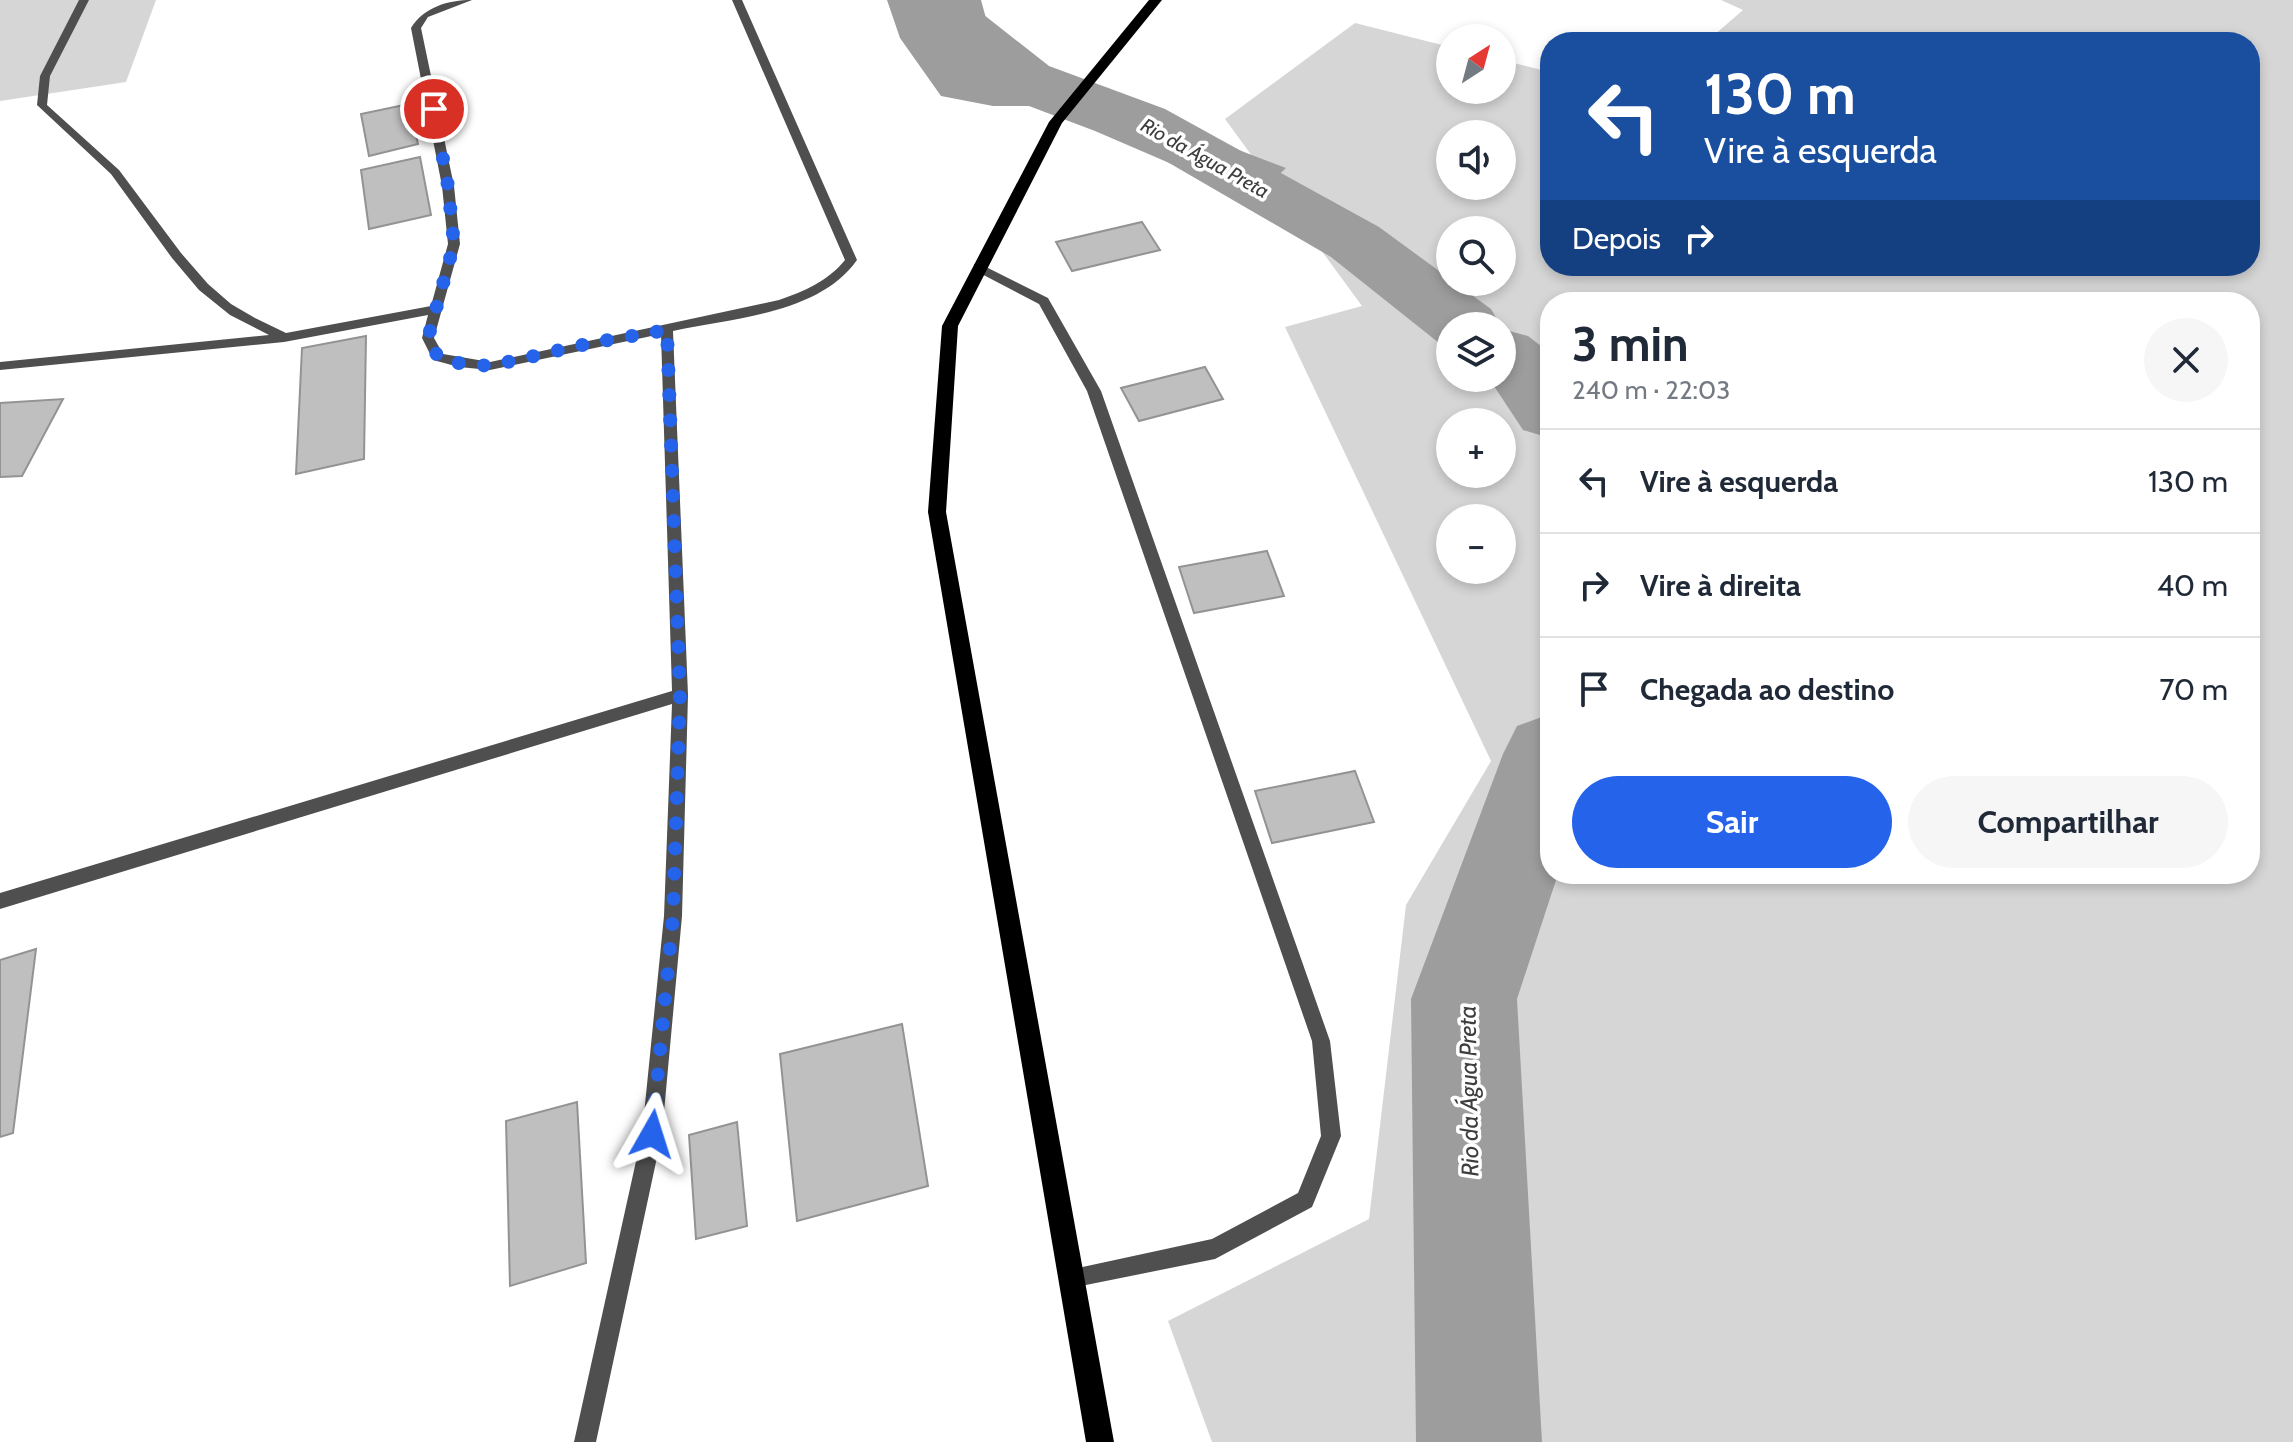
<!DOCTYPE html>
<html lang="pt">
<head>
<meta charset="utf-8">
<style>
  body { margin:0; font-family:Cabin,sans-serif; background:#f6f6f7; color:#1f2937; height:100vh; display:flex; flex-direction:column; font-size:30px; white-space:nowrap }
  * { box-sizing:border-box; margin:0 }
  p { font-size:26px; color:#747a83 }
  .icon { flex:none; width:44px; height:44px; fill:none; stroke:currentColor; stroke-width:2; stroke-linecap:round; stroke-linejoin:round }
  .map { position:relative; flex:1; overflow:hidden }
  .sheet { position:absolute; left:1540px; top:292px; width:720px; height:592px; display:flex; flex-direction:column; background:#fff; border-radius:32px; box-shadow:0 4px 12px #0003 }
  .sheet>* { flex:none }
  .banner { position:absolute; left:1540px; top:32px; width:720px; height:244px; border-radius:32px; box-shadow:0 4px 12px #0003; background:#1a4fa0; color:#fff; overflow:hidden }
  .needle { width:52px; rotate:36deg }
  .fabs { position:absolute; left:1436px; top:24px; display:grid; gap:16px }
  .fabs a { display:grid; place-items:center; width:80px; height:80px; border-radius:50%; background:#fff; box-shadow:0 4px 12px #0003; font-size:40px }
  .pin { position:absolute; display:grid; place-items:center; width:68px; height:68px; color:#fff; margin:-34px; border:4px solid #fff; border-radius:50%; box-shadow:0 2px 8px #0007 }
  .me { position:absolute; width:88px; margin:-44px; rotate:6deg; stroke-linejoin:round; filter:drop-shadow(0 0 6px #0008) }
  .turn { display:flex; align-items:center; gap:28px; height:168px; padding:0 32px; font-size:36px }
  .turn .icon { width:104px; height:104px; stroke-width:2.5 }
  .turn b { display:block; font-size:56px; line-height:68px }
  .then { display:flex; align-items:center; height:76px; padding:0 32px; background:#0003; gap:16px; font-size:30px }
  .round { display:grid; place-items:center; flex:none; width:84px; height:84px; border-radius:42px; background:#f6f6f7 }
  .overview { display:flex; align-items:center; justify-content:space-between; height:136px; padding:0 32px }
  h1 { font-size:48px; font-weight:700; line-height:60px }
  .cta { display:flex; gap:16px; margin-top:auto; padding:16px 32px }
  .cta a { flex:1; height:92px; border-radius:48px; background:#2563eb; color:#fff; font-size:32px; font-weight:700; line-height:92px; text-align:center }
  .cta a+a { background:#f6f6f7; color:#1f2937 }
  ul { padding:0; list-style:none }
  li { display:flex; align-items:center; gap:24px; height:104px; padding:0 32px; border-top:2px solid #e0e1e3 }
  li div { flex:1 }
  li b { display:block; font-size:30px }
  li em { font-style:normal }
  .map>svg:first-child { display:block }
  .green { fill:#d6d6d6; fill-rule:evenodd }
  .water { fill:#9d9d9d }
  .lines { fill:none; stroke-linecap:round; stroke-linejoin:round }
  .river { fill:#9d9d9d; fill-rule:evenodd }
  .building { fill:#bfbfbf; stroke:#939393; stroke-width:2 }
  .street { fill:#4f4f4f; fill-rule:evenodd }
  .primary { fill:#000; fill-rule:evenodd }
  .route { stroke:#2563eb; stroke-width:14; stroke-dasharray:0 25.2 }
  .labels { text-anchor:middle; stroke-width:7; stroke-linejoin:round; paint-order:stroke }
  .far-water-label { font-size:20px; font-style:italic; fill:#3e3e3e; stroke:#fff }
  .water-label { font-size:24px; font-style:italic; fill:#3e3e3e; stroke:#fff }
</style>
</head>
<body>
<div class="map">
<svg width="2293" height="1442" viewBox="0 0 2293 1442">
  <rect width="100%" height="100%" fill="#fff"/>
  <g class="green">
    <polygon points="0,0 156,0 126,82 0,101"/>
    <path d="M1721,0h572v1442h-1081l-44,-121 201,-102 37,-314 85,-144 -206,-434 77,-21 -137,-187 130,-96 95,24v43h52v-30l48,12v194h700v-224h-544l37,-32zM1450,134h52v52h-52zM1450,230h52v52h-52zM1550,302h700v572h-700zM1450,326h52v52h-52zM1450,422h52v52h-52zM1450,518h52v52h-52z"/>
  </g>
  <polygon class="water" points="887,0 981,0 987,22 1054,72 1111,92 1142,113 1286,168 1253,199 1095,131 1029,106 993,106 941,96 900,38"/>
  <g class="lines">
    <g class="river">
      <polygon points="918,0 976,0 979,11 1049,66 1165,109 1379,227 1450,279 1450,282 1454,282 1491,309 1501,326 1450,326 1450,346 1439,343 1331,257 1121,135 1005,92 931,30 923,18"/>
      <polygon points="1502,329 1528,336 1550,353 1550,438 1523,430 1494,386 1484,378 1502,378"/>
      <polygon points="1550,714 1550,874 1558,874 1517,999 1542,1442 1416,1442 1411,999 1503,754 1517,726"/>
    </g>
  </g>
  <g class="building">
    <polygon points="409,104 418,144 369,156 361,114"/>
    <polygon points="420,157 431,215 369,229 361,170"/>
    <polygon points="1142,222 1160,250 1072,271 1056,242"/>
    <polygon points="366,336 364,459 296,474 302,348"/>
    <polygon points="1205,367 1223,399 1139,421 1121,388"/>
    <polygon points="63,399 22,476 0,477 0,403"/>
    <polygon points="1267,551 1284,596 1194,613 1179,567"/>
    <polygon points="1355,771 1374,822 1272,843 1255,791"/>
    <polygon points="36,949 13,1133 0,1137 0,960"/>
    <polygon points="902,1024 928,1186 797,1221 780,1054"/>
    <polygon points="577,1102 586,1263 510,1286 506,1121"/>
    <polygon points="737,1122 747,1226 696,1239 689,1135"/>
  </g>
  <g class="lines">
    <g class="street">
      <path d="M79,0h10l-39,76 -3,29 72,65 62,83 27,31 23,20 24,14 31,15 145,-27 17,-62 -6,-58 -31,-158c13,-21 37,-28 61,-28l-44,17 -7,11 33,158 6,58 -26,94 9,16 47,8 289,-62c26,-9 49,-19 66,-40l-113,-260h10l115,260c-38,54 -124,58 -184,71l15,364 -6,221 -20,218 -66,308h-22l68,-308 22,-218 8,-212 -672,205v-16l672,-202 -11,-357 -171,36 -31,-3 -26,-7 -11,-22 6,-23 -144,27 -284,28v-8l269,-27 -39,-20 -31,-25 -27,-32 -61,-84 -74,-69 3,-29z"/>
      <polygon points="978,263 1048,298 1101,391 1330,1041 1341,1136 1312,1207 1215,1259 1071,1288 1064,1285 1061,1278 1064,1271 1212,1239 1298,1193 1321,1136 1312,1041 1087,391 1039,304 974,270 974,264"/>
    </g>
    <polygon class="primary" points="1149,0 1162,0 1062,123 958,326 946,512 1114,1442 1086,1442 928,512 942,326 1049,122"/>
  </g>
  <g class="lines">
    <polyline class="route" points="434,109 448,186 454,244 428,338 438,357 459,363 490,366 591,343 667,330 680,695 673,916 652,1134"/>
  </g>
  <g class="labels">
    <g class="far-water-label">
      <text transform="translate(1205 158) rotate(29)" y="7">Rio da Água Preta</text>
    </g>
    <g class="water-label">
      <text transform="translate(1469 1091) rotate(-91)" y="8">Rio da Água Preta</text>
    </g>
  </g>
</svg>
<div class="fabs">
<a><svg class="needle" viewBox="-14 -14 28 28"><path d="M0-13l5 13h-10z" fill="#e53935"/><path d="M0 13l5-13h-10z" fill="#747a83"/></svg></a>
<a><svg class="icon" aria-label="sound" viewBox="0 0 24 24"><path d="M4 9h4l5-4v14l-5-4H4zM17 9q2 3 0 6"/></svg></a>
<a><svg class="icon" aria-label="search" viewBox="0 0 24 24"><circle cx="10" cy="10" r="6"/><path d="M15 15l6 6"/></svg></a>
<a><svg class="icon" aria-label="layers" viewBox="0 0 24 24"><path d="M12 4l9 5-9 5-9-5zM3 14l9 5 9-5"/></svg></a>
<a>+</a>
<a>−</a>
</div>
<div class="pin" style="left:434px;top:109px;background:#d93025"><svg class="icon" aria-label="arrive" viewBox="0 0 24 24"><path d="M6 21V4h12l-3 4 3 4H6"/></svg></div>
<svg class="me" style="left:652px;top:1134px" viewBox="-20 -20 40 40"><path d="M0-17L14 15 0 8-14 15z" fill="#2563eb" stroke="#fff" stroke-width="4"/></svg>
<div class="banner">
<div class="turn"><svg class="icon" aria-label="left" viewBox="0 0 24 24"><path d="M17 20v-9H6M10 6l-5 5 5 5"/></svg><div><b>130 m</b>Vire à esquerda</div></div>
<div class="then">Depois<svg class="icon" aria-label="right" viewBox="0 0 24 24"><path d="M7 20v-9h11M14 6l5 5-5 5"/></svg></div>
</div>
<section class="sheet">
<div class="overview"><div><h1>3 min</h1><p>240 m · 22:03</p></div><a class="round"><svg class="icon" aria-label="close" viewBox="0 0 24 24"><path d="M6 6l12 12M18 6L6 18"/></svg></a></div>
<ul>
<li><svg class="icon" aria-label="left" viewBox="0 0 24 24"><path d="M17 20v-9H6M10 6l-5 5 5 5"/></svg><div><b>Vire à esquerda</b></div><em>130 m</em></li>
<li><svg class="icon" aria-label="right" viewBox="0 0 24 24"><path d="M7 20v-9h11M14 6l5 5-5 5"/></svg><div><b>Vire à direita</b></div><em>40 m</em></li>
<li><svg class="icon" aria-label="arrive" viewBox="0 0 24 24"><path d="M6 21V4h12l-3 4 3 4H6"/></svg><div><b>Chegada ao destino</b></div><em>70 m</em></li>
</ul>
<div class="cta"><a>Sair</a><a>Compartilhar</a></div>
</section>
</div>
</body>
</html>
